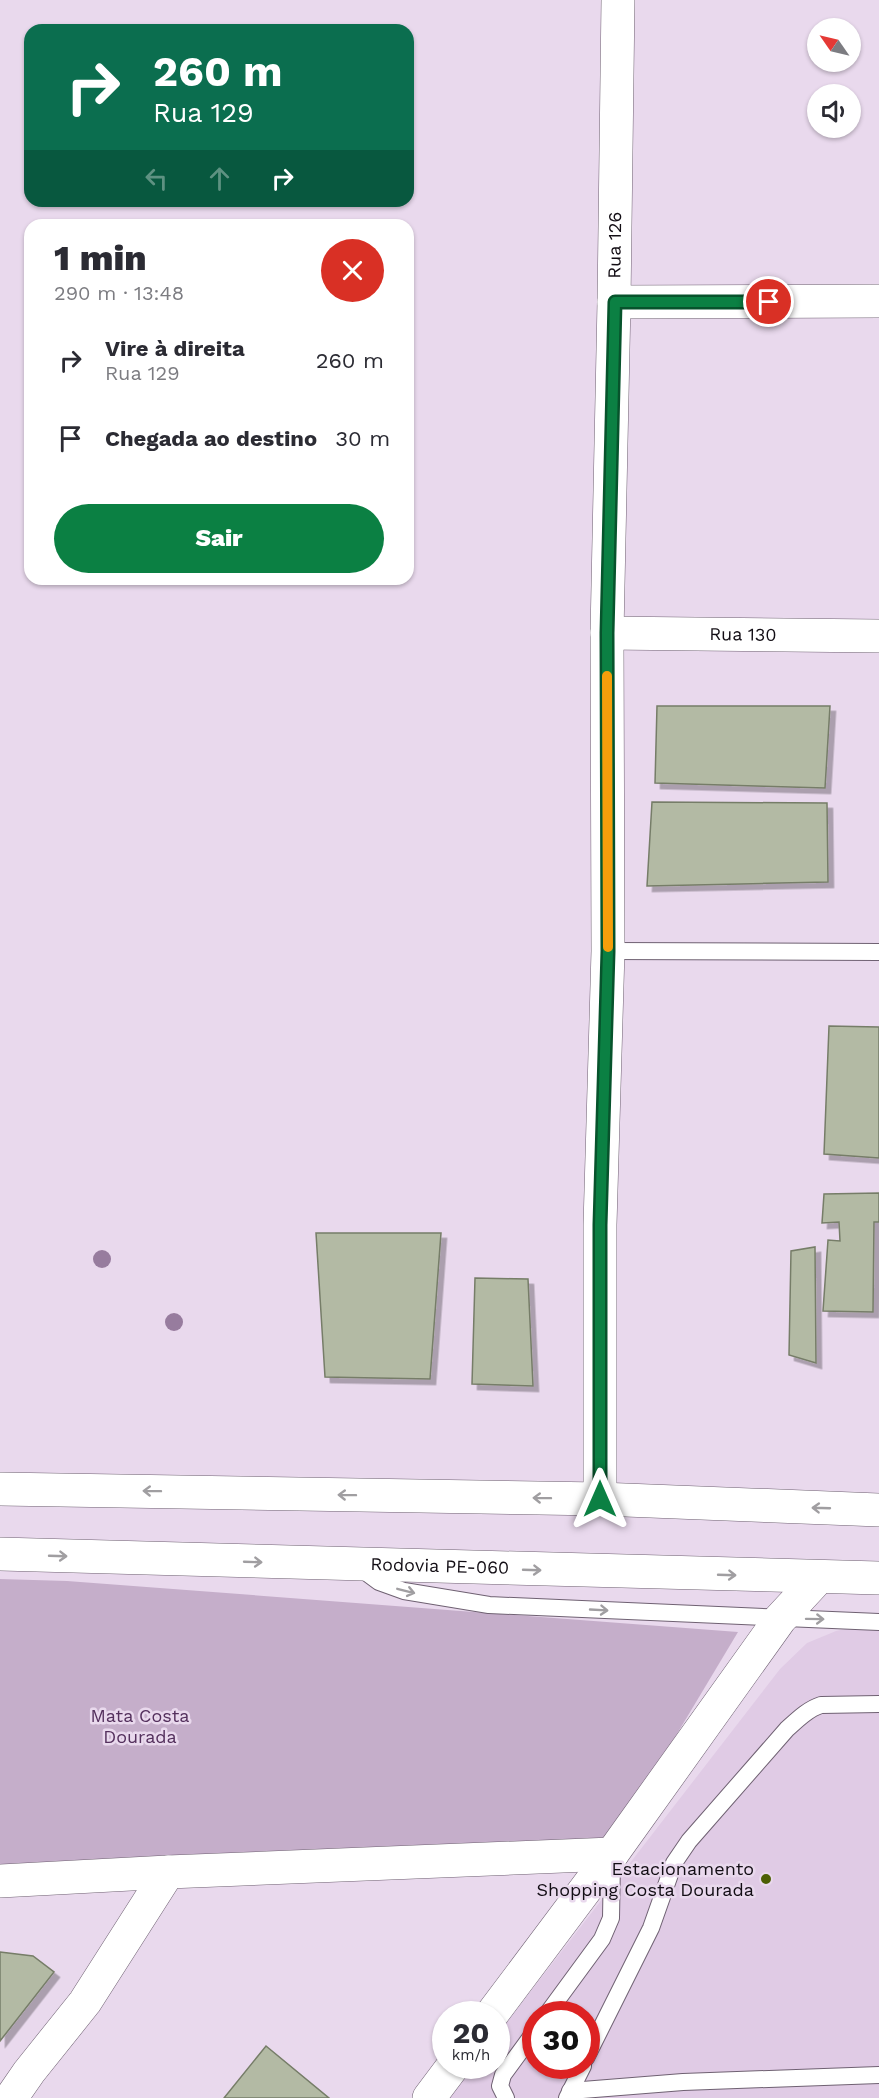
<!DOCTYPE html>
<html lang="pt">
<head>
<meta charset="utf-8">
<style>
  body { margin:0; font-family:"Work Sans",sans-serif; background:#f2f2f3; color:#2b2b33; height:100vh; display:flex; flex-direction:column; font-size:22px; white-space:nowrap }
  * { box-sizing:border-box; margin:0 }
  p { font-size:20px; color:#7c7c81 }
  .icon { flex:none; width:33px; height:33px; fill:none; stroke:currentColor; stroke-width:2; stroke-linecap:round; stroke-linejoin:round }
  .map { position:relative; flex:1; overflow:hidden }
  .side { position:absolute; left:24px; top:219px; width:390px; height:366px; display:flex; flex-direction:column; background:#fff; border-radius:18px; box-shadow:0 2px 4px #0004 }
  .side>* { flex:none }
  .top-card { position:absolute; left:24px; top:24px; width:390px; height:183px; border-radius:18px; box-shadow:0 2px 4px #0004; background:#0b6e4f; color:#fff; overflow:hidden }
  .needle { width:39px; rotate:304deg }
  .fabs { position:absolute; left:807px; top:18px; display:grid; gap:12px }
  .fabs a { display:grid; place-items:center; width:54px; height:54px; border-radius:50%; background:#fff; box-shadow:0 2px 4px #0004; font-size:30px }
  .speed { position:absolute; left:432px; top:2001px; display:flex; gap:12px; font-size:30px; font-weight:700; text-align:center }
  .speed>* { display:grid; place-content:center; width:78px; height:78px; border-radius:50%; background:#fff; box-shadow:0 2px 4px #0004; line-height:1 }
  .speed small { font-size:15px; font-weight:400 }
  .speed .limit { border:9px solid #d22; background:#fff; color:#111 }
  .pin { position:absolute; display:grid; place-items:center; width:51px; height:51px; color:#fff; margin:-26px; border:3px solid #fff; border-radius:50%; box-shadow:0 2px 6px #0007 }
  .me { position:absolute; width:66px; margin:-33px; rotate:0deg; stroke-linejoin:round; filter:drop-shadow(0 0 4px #0008) }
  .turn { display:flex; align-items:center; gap:21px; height:126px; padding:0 30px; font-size:27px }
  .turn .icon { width:78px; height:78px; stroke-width:2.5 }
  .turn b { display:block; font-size:42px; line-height:51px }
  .lanes { display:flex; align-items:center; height:57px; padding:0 30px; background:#0003; justify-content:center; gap:30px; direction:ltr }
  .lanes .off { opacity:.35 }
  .round { display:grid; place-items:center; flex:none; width:63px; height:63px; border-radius:32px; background:#f2f2f3 }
  .head { display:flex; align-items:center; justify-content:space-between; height:102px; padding:0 30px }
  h1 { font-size:36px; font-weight:800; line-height:45px }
  .action { display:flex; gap:12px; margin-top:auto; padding:12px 30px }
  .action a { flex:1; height:69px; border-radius:36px; background:#0b8043; color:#fff; font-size:24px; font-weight:800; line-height:69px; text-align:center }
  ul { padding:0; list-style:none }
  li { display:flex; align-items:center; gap:18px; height:78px; padding:0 30px }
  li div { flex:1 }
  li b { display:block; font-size:22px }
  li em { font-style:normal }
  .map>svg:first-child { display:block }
  .built { fill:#e0cbe5; fill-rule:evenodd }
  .green { fill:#c5aeca }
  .building { fill:#b3baa4; stroke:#767d68; stroke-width:1.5; filter:url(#shadow) }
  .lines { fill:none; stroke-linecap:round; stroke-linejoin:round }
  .lane-casing { stroke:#6f6172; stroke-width:18 }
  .street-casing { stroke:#6f6172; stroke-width:34 }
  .secondary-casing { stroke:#6f6172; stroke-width:34 }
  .highway-casing { stroke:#6f6172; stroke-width:34 }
  .lane { stroke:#fff; stroke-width:16 }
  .street { stroke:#fff; stroke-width:33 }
  .secondary { stroke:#fff; stroke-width:33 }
  .highway { stroke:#fff; stroke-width:33 }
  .tree { fill:#977c9e }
  .oneway { stroke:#a09ea1 }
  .route-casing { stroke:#07532c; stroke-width:15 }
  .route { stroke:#0b8043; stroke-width:10 }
  .slow { stroke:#f59e0b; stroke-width:10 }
  .poi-dot { fill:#4c5f04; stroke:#e9d9ed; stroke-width:2 }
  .labels { text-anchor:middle; stroke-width:5; stroke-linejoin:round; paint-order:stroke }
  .street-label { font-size:18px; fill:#120d14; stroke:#e9d9ed }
  .park-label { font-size:18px; fill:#54305d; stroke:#e9d9ed }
  .poi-label { font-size:18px; fill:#120d14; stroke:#e9d9ed; text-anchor:end }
</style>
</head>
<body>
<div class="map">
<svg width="879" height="2098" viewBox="0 0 879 2098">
  <defs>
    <filter id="shadow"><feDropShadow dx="5.5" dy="5.5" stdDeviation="0" flood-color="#0004"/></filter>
  </defs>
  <rect width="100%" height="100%" fill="#e9d9ed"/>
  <path class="built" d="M854,1627h25v471h-430l24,-32h23l1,-31 283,-366 27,-26 29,-12zM536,2014h50v52h-50z"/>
  <polygon class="green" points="0,1579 67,1581 738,1632 608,1849 0,1871"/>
  <g class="building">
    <polygon points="657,706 830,706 825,788 655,783"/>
    <polygon points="652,802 827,803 828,882 647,886"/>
    <polygon points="829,1026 879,1027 879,1158 824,1154"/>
    <polygon points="879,1193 879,1222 874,1222 873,1312 823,1311 828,1240 840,1241 839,1222 822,1223 824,1194"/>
    <polygon points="316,1233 441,1233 430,1379 325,1377"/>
    <polygon points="815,1247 816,1363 789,1355 791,1251"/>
    <polygon points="475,1278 528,1279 533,1386 472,1384"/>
    <polygon points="0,1952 33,1956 54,1972 0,2041"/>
    <polygon points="266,2046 329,2098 224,2098"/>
  </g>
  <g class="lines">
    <defs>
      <g id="lane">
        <polyline points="608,951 879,952"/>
        <polyline points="360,1568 379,1582 404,1591 489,1605 879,1622"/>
        <polyline points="547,2014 602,1939 611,1918 612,1861"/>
        <path d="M586,2058l65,-130 23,-65 15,-22 98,-112c10,-9 21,-20 34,-24l58,-1"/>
        <polyline points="570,2091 683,2082 879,2075"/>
        <polyline points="506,2098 500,2086 503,2075 536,2030"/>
        <polyline points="567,2098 583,2066"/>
      </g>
      <g id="street">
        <polyline points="614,302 879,301"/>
        <path id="s1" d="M607,633l272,3"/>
        <path id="s2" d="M600,1499v-274l8,-274 -1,-318 7,-331 4,-302"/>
        <polyline points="0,1881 168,1872 612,1854"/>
        <polyline points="11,2098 29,2072 85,2002 168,1872"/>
      </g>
      <g id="secondary">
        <polyline points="492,2014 612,1854 780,1619 818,1578"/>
        <polyline points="429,2098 453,2066"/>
      </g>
      <g id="highway">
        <polyline points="0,1489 600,1499 879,1510"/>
        <path id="s3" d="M0,1554l879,24"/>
      </g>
    </defs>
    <use href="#lane" class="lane-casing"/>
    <use href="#street" class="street-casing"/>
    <use href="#secondary" class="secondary-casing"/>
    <use href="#highway" class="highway-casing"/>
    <use href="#lane" class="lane"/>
    <use href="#street" class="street"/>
    <use href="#secondary" class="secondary"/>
    <use href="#highway" class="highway"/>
  </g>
  <g class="tree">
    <circle cx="102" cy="1259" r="9"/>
    <circle cx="174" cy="1322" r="9"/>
  </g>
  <defs><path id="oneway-shaft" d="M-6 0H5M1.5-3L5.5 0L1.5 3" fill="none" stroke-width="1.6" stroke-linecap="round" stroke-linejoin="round" transform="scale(1.5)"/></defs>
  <g class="oneway">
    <use href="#oneway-shaft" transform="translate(152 1491) rotate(-179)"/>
    <use href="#oneway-shaft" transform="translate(347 1495) rotate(-179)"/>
    <use href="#oneway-shaft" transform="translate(542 1498) rotate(-179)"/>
    <use href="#oneway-shaft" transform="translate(821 1508) rotate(-178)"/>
    <use href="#oneway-shaft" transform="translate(58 1556) rotate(2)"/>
    <use href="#oneway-shaft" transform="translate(253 1562) rotate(2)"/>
    <use href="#oneway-shaft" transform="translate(532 1570) rotate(2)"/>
    <use href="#oneway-shaft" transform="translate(727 1575) rotate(2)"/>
    <use href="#oneway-shaft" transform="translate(406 1591) rotate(14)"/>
    <use href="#oneway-shaft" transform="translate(599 1610) rotate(3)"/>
    <use href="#oneway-shaft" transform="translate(815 1619) rotate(1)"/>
  </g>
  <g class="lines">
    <defs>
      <polyline id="route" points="600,1499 600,1225 608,951 607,633 615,302 769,302"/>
    </defs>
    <use href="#route" class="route-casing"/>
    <use href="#route" class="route"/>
    <polyline class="slow" points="607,676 608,947"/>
  </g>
  <circle class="poi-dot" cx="766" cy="1879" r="6"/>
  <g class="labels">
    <g class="street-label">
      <text dy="6" stroke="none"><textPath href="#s2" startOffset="1254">Rua 126</textPath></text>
      <text dy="6" stroke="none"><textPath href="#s1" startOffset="136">Rua 130</textPath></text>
      <text dy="6" stroke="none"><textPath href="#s3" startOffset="440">Rodovia PE-060</textPath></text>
    </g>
    <g class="park-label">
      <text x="140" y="1722">Mata Costa<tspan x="140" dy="21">Dourada</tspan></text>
    </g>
    <g class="poi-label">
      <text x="754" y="1875">Estacionamento<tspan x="754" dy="21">Shopping Costa Dourada</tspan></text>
    </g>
  </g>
</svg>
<div class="fabs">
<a><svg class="needle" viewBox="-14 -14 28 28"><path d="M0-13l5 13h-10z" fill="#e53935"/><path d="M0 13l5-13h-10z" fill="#7c7c81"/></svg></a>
<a><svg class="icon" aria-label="sound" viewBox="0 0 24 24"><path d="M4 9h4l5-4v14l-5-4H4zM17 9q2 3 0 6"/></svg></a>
</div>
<div class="speed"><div>20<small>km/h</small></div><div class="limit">30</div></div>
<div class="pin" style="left:769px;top:302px;background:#d93025"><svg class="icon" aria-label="arrive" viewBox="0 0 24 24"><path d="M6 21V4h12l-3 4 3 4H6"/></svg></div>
<svg class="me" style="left:600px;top:1499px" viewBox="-20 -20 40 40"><path d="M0-17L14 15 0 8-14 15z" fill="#0b8043" stroke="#fff" stroke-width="4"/></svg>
<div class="top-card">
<div class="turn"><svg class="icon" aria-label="right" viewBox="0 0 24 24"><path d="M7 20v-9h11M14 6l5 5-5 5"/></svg><div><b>260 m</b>Rua 129</div></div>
<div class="lanes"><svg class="icon off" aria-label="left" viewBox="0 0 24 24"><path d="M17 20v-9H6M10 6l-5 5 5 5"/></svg><svg class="icon off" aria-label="ahead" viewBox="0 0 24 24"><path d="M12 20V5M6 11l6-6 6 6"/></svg><svg class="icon" aria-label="right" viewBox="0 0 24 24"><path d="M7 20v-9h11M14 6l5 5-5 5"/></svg></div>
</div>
<section class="side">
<div class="head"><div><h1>1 min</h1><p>290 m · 13:48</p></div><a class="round" style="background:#d93025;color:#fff"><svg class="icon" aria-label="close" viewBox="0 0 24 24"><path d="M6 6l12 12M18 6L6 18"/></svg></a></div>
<ul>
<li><svg class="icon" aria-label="right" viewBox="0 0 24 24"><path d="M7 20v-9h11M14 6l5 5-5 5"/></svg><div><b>Vire à direita</b><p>Rua 129</p></div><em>260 m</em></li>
<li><svg class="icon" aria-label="arrive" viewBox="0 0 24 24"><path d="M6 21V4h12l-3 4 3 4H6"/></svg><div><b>Chegada ao destino</b></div><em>30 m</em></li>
</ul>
<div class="action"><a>Sair</a></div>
</section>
</div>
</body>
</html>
